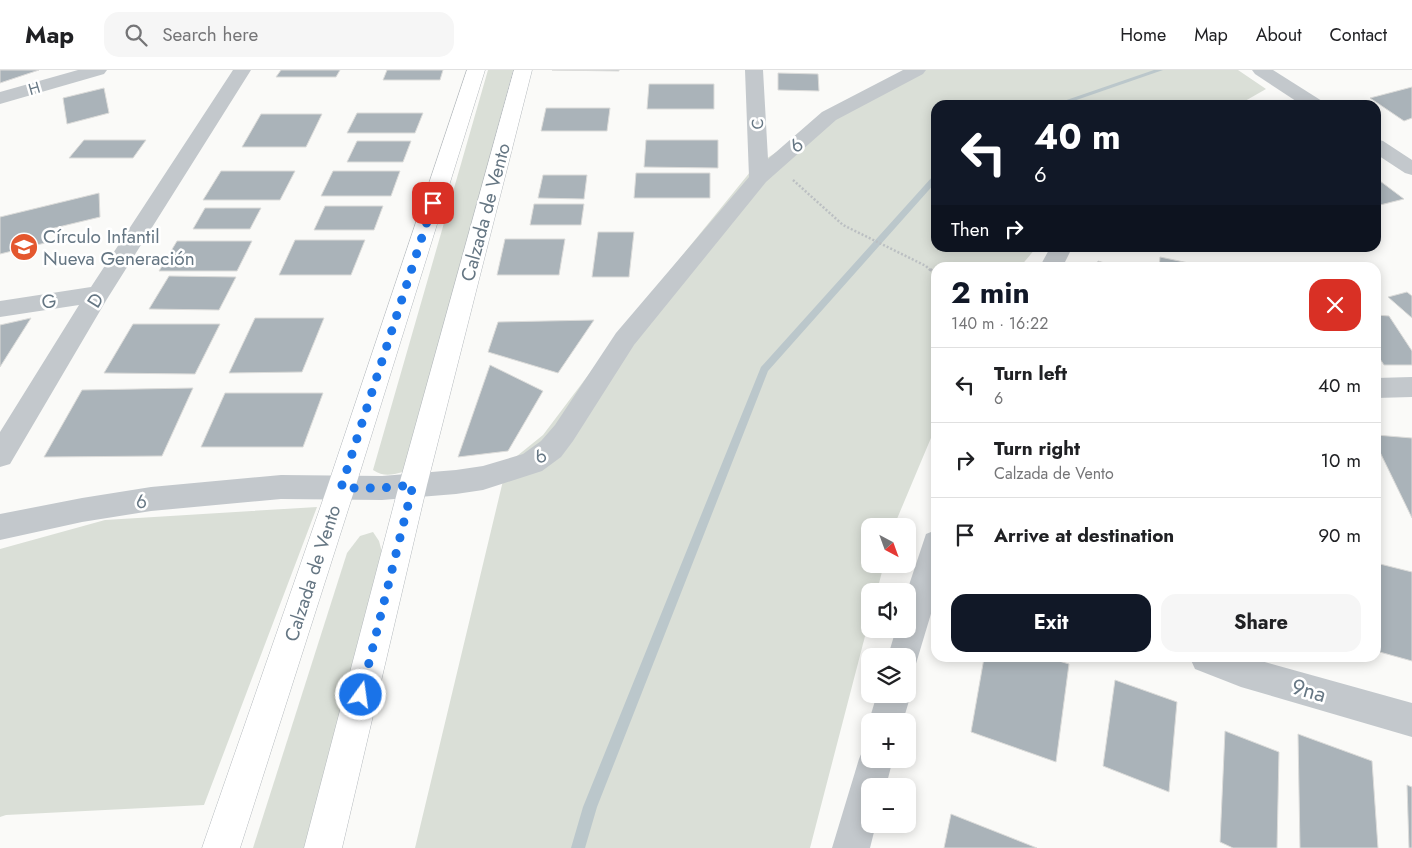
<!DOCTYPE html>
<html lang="en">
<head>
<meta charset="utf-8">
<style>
  body { margin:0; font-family:Jost,sans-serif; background:#f6f6f6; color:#202124; height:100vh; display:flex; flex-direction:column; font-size:19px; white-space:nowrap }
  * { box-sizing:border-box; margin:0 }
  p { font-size:16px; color:#757577 }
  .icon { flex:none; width:28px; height:28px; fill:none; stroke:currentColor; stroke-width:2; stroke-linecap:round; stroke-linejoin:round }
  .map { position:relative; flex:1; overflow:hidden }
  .side { position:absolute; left:931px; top:192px; width:450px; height:400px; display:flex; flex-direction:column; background:#fff; border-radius:15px; box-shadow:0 2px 12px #0003 }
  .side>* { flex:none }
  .top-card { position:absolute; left:931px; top:30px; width:450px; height:152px; border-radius:15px; box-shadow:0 2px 12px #0003; background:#111827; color:#fff; overflow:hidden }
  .needle { width:32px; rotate:139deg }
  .controls { position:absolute; left:861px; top:448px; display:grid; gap:10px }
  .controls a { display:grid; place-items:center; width:55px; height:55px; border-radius:10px; background:#fff; box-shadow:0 2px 12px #0003; font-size:25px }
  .pin { position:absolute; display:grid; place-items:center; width:42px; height:42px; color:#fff; margin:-21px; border-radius:10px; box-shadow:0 2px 8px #0006 }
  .me { position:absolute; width:55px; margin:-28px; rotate:14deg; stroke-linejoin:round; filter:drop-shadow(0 0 4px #0008) }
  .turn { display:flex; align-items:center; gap:18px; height:105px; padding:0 20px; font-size:22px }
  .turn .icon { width:65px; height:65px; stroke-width:2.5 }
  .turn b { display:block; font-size:35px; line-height:42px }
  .then { display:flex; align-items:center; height:48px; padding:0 20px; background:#0003; gap:10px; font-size:19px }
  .round { display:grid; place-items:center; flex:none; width:52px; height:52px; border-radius:15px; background:#f6f6f6 }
  .head { display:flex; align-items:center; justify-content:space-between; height:85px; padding:0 20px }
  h1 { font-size:30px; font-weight:700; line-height:38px; color:#111827 }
  .action { display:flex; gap:10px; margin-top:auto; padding:10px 20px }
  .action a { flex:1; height:58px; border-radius:15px; background:#111827; color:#fff; font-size:20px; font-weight:700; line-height:58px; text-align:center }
  .action a+a { background:#f6f6f6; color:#202124 }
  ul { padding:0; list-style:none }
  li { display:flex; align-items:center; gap:15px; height:75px; padding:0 20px; border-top:1px solid #e0e0e0 }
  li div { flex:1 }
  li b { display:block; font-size:19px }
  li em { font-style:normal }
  header { display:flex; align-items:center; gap:30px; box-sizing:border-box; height:70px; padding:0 25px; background:#fff; border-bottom:1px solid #e0e0e0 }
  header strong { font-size:24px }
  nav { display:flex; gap:28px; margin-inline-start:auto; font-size:18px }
  .search { width:350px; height:45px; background:#f6f6f6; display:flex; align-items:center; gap:12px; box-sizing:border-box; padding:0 18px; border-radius:15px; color:#757577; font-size:19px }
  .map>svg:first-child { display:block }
  .green { fill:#dadfd7 }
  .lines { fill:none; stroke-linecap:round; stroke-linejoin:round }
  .stream { fill:#bbc7cb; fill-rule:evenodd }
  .building { fill:#aab3b9; stroke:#dcdcda }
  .major-casing { stroke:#b5babe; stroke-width:1 }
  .path-far1 { stroke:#bbbfc2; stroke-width:2.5; stroke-dasharray:2 2; stroke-linecap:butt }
  .path { stroke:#bbbfc2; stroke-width:3; stroke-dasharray:2.5 2.5; stroke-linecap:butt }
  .minor { fill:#c3c8cc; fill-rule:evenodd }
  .major { fill:#fff; fill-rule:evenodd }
  .route { stroke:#1a73e8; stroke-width:9; stroke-dasharray:0 16.2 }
  .labels { text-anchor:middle; stroke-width:5; stroke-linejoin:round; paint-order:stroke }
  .far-street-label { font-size:16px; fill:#657683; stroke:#fff }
  .street-label { font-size:19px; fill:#657683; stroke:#fff }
  .poi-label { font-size:19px; fill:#657683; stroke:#fff; text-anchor:start }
  .near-street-label { font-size:22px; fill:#657683; stroke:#fff }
</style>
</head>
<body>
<header>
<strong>Map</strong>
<div class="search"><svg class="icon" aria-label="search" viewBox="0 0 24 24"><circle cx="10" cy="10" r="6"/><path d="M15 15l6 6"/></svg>Search here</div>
<nav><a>Home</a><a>Map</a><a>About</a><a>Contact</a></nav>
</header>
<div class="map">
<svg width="1412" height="778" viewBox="0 0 1412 778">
  <rect width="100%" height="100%" fill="#fafaf8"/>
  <g class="green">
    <path d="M488,0h25l-68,254 -42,148c-12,3 -19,5 -30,-2z"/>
    <polygon points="909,0 1238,0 1266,19 1238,35 936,35 936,178 1036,178 1020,197 936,198 936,356 894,456 870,456 870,494 884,494 877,521 870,521 870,547 810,778 415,778 507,394 543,365 629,251 755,96 887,10"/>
    <polygon points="317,437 204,735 6,745 0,747 0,479 105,450"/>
    <polygon points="373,462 379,471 383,486 306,778 253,778 347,483 360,466"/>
  </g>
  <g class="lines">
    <g class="stream">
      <polygon points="1154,0 1163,0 1062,35 1052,35"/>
      <polygon points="933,106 936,106 936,112 768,301 597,737 585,778 571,778 583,737 761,297"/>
    </g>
  </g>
  <g class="building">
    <polygon points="0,0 39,0 0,13"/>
    <polygon points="281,0 340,0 336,7 276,7"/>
    <polygon points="387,0 443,0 440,10 383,10"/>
    <polygon points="552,0 619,0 619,1"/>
    <polygon points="778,3 818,4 819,21 778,20"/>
    <polygon points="649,14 714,14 714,39 647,39"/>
    <polygon points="1412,17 1412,48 1404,51 1370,28"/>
    <polygon points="104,18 109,43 67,54 63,28"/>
    <polygon points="546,38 610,38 607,61 541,61"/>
    <polygon points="357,43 423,43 415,63 347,63"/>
    <polygon points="261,44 322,44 306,77 242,77"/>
    <polygon points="84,70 146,70 133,88 69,88"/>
    <polygon points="646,70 718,70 718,98 644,97"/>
    <polygon points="357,71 411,71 403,92 347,92"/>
    <polygon points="221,101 295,101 280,130 203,130"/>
    <polygon points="333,101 400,101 391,126 321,126"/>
    <polygon points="636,103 710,103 710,128 634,128"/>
    <polygon points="543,105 587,105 584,129 538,128"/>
    <polygon points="1376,108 1404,129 1376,136"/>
    <polygon points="99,123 100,147 46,160 45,173 0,184 0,147"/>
    <polygon points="534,134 584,134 581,155 530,155"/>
    <polygon points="325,136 383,136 374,160 314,160"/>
    <polygon points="205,138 261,138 250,159 193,159"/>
    <polygon points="598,162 634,162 629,207 592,207"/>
    <polygon points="505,169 565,169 559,205 497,205"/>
    <polygon points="295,170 365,170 351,205 279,205"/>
    <polygon points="177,171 252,171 237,201 159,201"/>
    <polygon points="1160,187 1208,197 1208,198 1159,198"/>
    <polygon points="1098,191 1121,198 1096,198"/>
    <polygon points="169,206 236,207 219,240 149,239"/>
    <polygon points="1407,222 1412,226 1412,248 1388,227"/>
    <polygon points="1376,245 1389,246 1412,281 1412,295 1384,295 1376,283"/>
    <polygon points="31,248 0,297 0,255"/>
    <polygon points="255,248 324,248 302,302 229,303"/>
    <polygon points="594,250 558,303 488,282 498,252"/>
    <polygon points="133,254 220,254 195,304 104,303"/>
    <polygon points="490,295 543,321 508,381 458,387"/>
    <polygon points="193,318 162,386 44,387 82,320"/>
    <polygon points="225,323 323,323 303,377 201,377"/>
    <polygon points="1376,365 1412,368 1412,448 1376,374"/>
    <polygon points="1376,493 1412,502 1412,591 1376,581"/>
    <polygon points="984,588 1049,588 1069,594 1056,692 971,662"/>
    <polygon points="1115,610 1177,632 1169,722 1103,696"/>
    <polygon points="1225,661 1279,682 1277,778 1233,778 1220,772"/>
    <polygon points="1298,664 1372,691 1378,778 1300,778"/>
    <polygon points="1407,715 1412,717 1412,778 1409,778"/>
    <polygon points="951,744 1037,778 944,778"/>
  </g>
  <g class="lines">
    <defs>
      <g id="major">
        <polygon points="467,0 485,0 355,418 240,778 202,778 327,418"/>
        <polygon points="514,0 532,0 427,415 342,778 304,778 399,415"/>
      </g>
    </defs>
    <use href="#major" class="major-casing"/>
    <polyline class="path-far1" points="793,110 843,155 926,196 931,201"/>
    <polyline class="path" points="930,199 936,205"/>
    <g class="minor">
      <polygon points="78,0 107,0 104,4 0,34 0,22"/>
      <polygon points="233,0 251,0 107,229 10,394 0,397 0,362 79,235 0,247 0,231 91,217"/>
      <polygon points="745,0 763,0 768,89 822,42 903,0 926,0 923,4 836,50 766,112 634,275 573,371 561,387 542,401 483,420 456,424 382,430 281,429 151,441 82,452 0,470 0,444 82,428 151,417 281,405 382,406 456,400 483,396 523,384 541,371 555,355 616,263 749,107"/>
      <polygon points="1252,0 1273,0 1322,31 1324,35 1302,35 1255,4"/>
      <polygon points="1376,69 1383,71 1412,90 1412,105 1405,103 1376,84"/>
      <polygon points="1050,178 1072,178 1062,198 1039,198"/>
      <polygon points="1412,307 1412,327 1376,328 1376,308"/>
      <polygon points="936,460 936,527 915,597 908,600 908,586 888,586 896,559 908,559 907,521 926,464"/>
      <polygon points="1190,588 1250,588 1412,633 1412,667 1241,617 1195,599"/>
      <polygon points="908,617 911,624 903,651 870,651 870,653 869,651 877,624 908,624"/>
      <polygon points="870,674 870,689 893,689 886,716 870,716 870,754 876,754 870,778 832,778 859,689 864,677"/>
    </g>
    <use href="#major" class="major"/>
  </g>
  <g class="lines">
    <polyline class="route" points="361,625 413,415 382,418 341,418 433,133"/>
  </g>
  <defs>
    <symbol id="school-disc" viewBox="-11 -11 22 22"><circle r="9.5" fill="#e4572e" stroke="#fff"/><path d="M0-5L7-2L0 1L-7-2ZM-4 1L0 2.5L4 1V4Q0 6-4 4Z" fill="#fff"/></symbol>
  </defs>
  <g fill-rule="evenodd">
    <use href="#school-disc" x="8" y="161" width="32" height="32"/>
  </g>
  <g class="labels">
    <g class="far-street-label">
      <text transform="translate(34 18) rotate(-16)" y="6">H</text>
      <text transform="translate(757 54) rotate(-92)" y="6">C</text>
    </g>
    <g class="street-label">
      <text transform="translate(796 75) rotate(-41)" y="7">6</text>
      <text transform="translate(485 142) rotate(-75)" y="7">Calzada de Vento</text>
      <text transform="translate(95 230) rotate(-58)" y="7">D</text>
      <text transform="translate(49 231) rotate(-9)" y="7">G</text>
      <text transform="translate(540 386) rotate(-35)" y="7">6</text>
      <text transform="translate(141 431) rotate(-9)" y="7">6</text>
      <text transform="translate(312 503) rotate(-72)" y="7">Calzada de Vento</text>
    </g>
    <g class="poi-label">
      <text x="43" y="173">Círculo Infantil<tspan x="43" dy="22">Nueva Generación</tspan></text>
    </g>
    <g class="near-street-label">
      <text transform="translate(1309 620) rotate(16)" y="8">9na</text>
    </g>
  </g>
</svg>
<div class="controls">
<a><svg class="needle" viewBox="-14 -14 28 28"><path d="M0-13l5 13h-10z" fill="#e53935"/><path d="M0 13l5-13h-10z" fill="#757577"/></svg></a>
<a><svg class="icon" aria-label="sound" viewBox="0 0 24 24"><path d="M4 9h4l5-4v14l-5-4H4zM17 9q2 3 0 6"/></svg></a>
<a><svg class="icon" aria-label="layers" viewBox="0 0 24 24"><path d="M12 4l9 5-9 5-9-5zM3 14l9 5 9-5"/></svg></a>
<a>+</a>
<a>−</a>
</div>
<div class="pin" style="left:433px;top:133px;background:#d93025"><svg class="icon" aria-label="arrive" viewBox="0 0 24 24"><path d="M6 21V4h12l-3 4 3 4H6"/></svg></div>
<svg class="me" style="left:361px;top:625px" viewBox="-20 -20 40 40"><circle r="17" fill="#1a73e8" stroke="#fff" stroke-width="3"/><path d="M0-11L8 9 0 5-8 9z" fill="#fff"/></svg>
<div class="top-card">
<div class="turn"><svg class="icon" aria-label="left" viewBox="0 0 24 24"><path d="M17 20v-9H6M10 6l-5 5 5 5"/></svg><div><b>40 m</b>6</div></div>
<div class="then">Then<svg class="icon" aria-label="right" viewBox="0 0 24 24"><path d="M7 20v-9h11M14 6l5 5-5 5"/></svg></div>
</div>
<section class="side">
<div class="head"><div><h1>2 min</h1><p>140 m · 16:22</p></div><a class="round" style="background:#d93025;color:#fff"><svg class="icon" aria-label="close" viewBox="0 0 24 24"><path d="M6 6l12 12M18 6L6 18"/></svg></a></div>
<ul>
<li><svg class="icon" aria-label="left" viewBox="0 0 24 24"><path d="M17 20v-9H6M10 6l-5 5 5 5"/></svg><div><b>Turn left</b><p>6</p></div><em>40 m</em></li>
<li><svg class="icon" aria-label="right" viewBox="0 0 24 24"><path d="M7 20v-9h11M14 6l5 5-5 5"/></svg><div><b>Turn right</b><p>Calzada de Vento</p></div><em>10 m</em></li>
<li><svg class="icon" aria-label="arrive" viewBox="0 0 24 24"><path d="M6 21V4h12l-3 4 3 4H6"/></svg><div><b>Arrive at destination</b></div><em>90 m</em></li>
</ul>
<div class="action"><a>Exit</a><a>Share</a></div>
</section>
</div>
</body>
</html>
